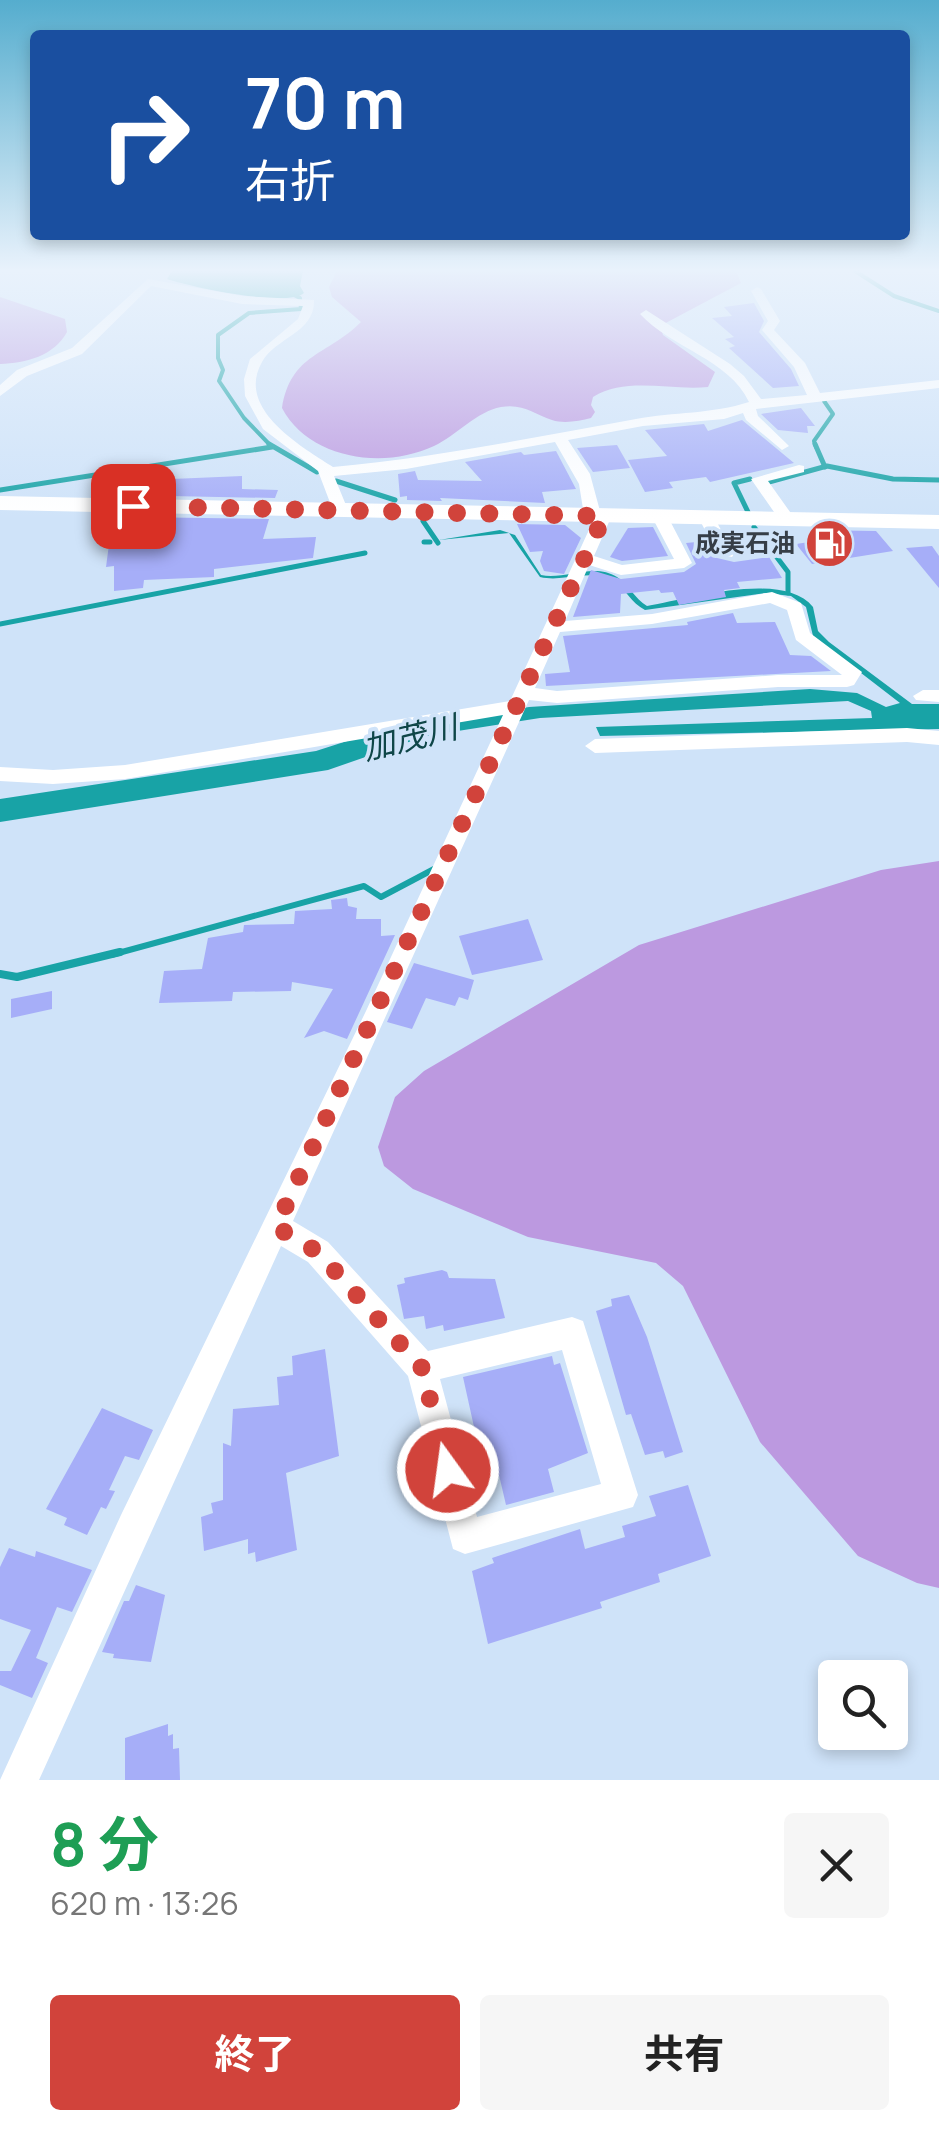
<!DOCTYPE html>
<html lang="ja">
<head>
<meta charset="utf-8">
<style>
  body { margin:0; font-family:Manrope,"Noto Sans JP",sans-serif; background:#f6f6f6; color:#222; height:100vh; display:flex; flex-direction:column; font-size:38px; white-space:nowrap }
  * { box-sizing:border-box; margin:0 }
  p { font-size:32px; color:#767676 }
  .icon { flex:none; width:55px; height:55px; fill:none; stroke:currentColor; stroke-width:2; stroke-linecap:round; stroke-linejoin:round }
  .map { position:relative; height:1780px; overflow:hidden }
  .panel { display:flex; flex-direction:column; background:#fff; flex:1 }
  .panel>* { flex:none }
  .hud { position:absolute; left:30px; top:30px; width:880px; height:210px; border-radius:10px; box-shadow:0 5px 15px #0003; background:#1a4fa0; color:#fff; overflow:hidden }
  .tools { position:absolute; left:818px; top:1660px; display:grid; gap:20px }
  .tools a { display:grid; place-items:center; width:90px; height:90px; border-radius:10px; background:#fff; box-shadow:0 5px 15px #0003; font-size:50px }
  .pin { position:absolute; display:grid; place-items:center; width:85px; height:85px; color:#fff; margin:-42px; border-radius:20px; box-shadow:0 5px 15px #0006 }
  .me { position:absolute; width:110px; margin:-55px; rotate:346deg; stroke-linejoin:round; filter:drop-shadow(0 0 8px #0008) }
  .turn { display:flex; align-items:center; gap:35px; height:210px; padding:0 50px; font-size:45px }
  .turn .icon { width:130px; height:130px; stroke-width:2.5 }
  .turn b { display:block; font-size:70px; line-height:85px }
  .round { display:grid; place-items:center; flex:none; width:105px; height:105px; border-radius:10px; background:#f6f6f6 }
  .summary { display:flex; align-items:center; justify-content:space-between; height:170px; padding:0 50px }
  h1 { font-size:60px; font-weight:700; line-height:75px; color:#1e9e55 }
  .primary-button { display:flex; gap:20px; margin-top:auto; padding:20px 50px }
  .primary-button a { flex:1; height:115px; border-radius:10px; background:#d1433b; color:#fff; font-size:40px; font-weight:700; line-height:115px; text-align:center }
  .primary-button a+a { background:#f6f6f6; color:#222 }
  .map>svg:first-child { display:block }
  .forest { fill:#bc99e0 }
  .water { fill:#18a3a6 }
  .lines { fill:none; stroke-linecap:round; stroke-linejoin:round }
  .stream-far3 { stroke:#18a3a6; stroke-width:4 }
  .stream-far2 { stroke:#18a3a6; stroke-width:5 }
  .stream-far1 { stroke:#18a3a6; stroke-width:6 }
  .stream { stroke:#18a3a6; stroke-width:8 }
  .building { fill:#a6aef8 }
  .minor { fill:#fff; fill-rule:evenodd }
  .secondary { fill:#fff; fill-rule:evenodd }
  .route { stroke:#d1433b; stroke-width:18; stroke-dasharray:0 32.4 }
  .labels { text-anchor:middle; stroke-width:8; stroke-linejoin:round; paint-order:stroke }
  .far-poi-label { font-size:25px; font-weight:bold; fill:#363e47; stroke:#cfe3f9; text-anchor:end }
  .water-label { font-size:32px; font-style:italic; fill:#0f4648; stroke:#cfe3f9 }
</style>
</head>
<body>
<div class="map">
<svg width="939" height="1780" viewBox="0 0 939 1780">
  <rect width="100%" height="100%" fill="#cfe3f9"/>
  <g class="forest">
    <path d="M337,271h399l5,12 -81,43 3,9 52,37 -7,15c-38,4 -81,-11 -115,10l-2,8 4,7 -4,6c-12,3 -27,6 -39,2 -18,-6 -29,-17 -51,-13 -24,4 -45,29 -67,39 -51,24 -125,13 -152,-38 9,-55 45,-52 79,-86l-29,-25 -3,-10z"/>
    <path d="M0,297l65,22 2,13c-13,24 -41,31 -67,32z"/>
    <polygon points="939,861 939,1588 917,1583 858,1556 760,1442 683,1286 656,1263 528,1237 413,1189 384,1166 378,1147 395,1097 424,1071 639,945 881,870"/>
  </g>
  <g class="water">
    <path d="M172,271h131l-3,15 4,7c-17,15 -113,-6 -137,-14z"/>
    <path d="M500,530l15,5 26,40c24,5 53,-13 76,2 11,7 18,22 30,29 42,-7 136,-36 166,1l5,24 11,11 83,62h27v25l-339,7 -4,-9 276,-9 -1,-7 -23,-10 -308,17 -114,18 -98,34 -328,52v-23l316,-48 56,-18 157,-26 281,-18 47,4 29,14 14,-4 -87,-67 -7,-29 -15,-11 -26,-3 -120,17c-14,-7 -19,-21 -31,-28 -23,-15 -49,1 -74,-5l-31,-44 -70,7z"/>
  </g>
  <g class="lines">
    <g class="stream-far3">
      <polyline points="855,271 894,296 939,311"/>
      <polyline points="272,447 244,418 219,381 223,370 218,358 218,335 249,313 301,309 300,298 292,294"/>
      <polyline points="816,447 814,441 833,414 824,401"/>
    </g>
    <g class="stream-far2">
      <polyline points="269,444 317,472"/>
      <polyline points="815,444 825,467"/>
      <polyline points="336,481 395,500"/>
      <polyline points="769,482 827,466 893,479 939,480"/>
      <polyline points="0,490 272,447"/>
      <polyline points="748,512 734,483 750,479"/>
      <polyline points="423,521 438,543"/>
      <polyline points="754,527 788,572 788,593"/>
      <polyline points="424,542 430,542"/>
      <polyline points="0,624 365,553"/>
    </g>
    <polyline class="stream-far1" points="111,955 364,886 381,897 434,869"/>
    <polyline class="stream" points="0,974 17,977 120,952"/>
  </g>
  <g class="building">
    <polygon points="754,303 764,321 759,332 791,369 799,386 773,388 729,348 735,346 725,339 734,337 712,318 732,316 724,307"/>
    <polygon points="801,408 815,426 807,426 808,433 778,430 761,414"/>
    <polygon points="742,420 794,463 710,482 706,477 669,482 673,488 645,492 628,460 667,456 645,430 704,424 708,431"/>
    <polygon points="617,445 630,468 593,472 577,448"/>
    <polygon points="556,451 576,489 542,492 545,503 440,498 442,501 407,500 407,496 400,497 398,474 415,471 418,480 482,481 465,462 521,452 524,455"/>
    <polygon points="242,476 242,489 278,490 275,498 169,496 172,479"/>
    <polygon points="134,517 269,519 263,539 316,537 313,558 214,569 214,577 144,580 143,588 114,591 114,566 106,567 112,522 134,520"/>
    <polygon points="517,524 565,525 581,538 564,574 544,571 540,561 543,551 530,552"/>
    <polygon points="653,527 668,556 622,561 610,557 628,528"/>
    <polygon points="812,530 876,531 893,551 812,564 796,544 816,541"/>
    <polygon points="707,541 717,558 734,562 769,557 782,578 737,582 740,588 724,590 726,597 679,605 673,592 661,593 659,590 621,594 620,613 573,617 591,570 621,579 684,572 696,564 686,543"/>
    <polygon points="932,546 939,556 939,588 906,548"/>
    <polygon points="733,613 737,623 775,622 790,655 811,656 831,671 546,686 545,674 570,672 563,636 688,625 687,622"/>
    <polygon points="347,898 348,906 357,908 356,919 381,919 381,936 395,935 347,1039 324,1031 304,1038 333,989 292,982 291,991 233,992 232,1001 159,1003 164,971 202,969 208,938 243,932 244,925 294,924 295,911 332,909 331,900"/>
    <polygon points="528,919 543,960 472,975 459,936"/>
    <polygon points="414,963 474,980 468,1000 459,997 455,1006 426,998 412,1029 387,1022"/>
    <polygon points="52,991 52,1009 11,1018 11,999"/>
    <polygon points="442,1270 447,1272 449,1278 495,1279 505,1318 444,1331 443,1325 426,1329 424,1316 404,1319 397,1285 405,1283 404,1278"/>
    <polygon points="629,1295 647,1337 683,1452 665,1458 663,1451 645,1455 631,1414 626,1415 596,1311 612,1306 611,1299"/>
    <polygon points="325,1349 339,1456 286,1473 297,1550 256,1562 255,1552 248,1554 248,1539 204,1551 201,1517 213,1513 211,1503 223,1500 223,1443 231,1446 233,1409 279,1405 277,1377 293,1375 292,1356"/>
    <polygon points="552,1356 554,1365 560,1363 588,1453 548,1469 554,1492 506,1505 499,1475 478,1481 476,1468 468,1470 460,1440 476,1436 463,1377"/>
    <polygon points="102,1408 153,1430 139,1460 125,1456 109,1490 115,1491 106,1509 101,1507 87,1535 64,1525 67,1518 46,1509"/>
    <polygon points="688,1485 711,1556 658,1574 660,1582 600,1602 602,1608 488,1644 472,1571 494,1563 492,1558 580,1529 585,1549 625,1537 622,1526 656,1516 649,1496"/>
    <polygon points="9,1548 35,1557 36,1551 92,1570 72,1612 57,1607 36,1658 48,1663 32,1698 0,1685 0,1671 11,1671 31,1630 0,1619 0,1567"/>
    <polygon points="136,1585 165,1595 151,1662 113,1658 114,1654 102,1652 124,1601 129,1601"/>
    <polygon points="168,1724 168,1736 173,1734 173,1749 179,1748 180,1780 125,1780 125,1738"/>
  </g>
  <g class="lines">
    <g class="minor">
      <path d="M148,279l94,17 72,4c1,33 -38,37 -52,62 -27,47 40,85 71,105 102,-9 202,-30 303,-48 38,-7 76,-5 113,-17 -20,-43 -78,-54 -109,-88l6,-4 84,54 14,12 17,23 46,-4 -13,-28 -32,-37 6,-9 -17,-30 6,-4 4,2 19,32 -6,9 31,33 15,30 119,-13v8l-183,21 2,7 31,30 -7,4 -36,-30 -3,-7 -19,6 -81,7 -75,14 22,34 10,37 12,4 -18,41 28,9 52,-6 -22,-42 8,-5 8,5 24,46 -8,5 -63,7 -32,-10 -24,56 87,-7 120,-22 29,11 9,30 52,39 -8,13 -7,2h-69l-221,16 -28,-3 -236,521 35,21 100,109 144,-34 11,4 55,174 -5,12 -168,47 -12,-5 -45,-173 -100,-114 -27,-16 -242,534h-39l121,-265 245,-504 137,-296 -378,64 -72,5 -53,-3v-14l53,3 72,-5 385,-64 84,-182 -10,-4 -5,-31 -24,-42 -149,27 -72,7 14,34 -14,3 -16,-42 -55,-42 -18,-33 -1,-17 6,-20 48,-40 5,-13 -61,-2 -91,-18 -69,68 -55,22 -27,20v-11l17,-15 55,-22zM770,603l17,7 9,30 46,35h-64l-221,16 -22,-3 25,-56 92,-8zM562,1350l39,134 -124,33 -37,-138z"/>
      <polygon points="799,465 804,466 804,472 768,481 795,519 781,522 751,479"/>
      <polygon points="706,512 714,517 734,554 732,557 718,554 698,517"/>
      <polygon points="923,690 939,690 939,702 916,700 913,696"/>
      <polygon points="907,728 939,731 939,745 907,742 595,753 585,746 595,739"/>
    </g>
    <polygon class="secondary" points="0,496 939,515 939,529 0,510"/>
  </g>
  <linearGradient id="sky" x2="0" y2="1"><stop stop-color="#55adce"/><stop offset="0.52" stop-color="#e9f2fc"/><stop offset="1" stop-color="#e9f2fc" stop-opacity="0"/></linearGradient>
  <rect width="939" height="520" fill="url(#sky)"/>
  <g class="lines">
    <polyline class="route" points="133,506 604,516 276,1227 318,1252 422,1368 448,1470"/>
  </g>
  <defs>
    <symbol id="fuel-disc" viewBox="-11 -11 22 22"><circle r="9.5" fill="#d1433b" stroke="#cfe3f9"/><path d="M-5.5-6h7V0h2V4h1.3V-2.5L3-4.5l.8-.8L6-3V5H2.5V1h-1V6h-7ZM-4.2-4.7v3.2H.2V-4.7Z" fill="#fff"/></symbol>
  </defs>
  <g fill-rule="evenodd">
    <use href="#fuel-disc" x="802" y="516" width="55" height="55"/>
  </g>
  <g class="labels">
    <g class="far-poi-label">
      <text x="795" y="552">成実石油</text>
    </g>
    <g class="water-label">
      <text transform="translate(410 738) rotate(-14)" y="11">加茂川</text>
    </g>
  </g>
</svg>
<div class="tools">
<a><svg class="icon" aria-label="search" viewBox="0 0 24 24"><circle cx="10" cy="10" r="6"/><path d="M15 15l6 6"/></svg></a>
</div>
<div class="pin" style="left:133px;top:506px;background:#d93025"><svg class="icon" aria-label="arrive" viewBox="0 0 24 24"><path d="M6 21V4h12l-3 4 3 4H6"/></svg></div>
<svg class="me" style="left:448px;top:1470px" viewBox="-20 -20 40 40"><circle r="17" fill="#d1433b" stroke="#fff" stroke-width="3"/><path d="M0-11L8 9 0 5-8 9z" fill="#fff"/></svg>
<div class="hud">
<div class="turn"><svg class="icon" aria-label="right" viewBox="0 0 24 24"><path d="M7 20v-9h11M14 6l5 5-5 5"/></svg><div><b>70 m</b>右折</div></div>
</div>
</div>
<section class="panel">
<div class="summary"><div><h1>8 分</h1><p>620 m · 13:26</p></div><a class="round"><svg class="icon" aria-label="close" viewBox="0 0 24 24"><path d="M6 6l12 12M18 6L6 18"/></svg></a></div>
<div class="primary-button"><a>終了</a><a>共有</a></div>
</section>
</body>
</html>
